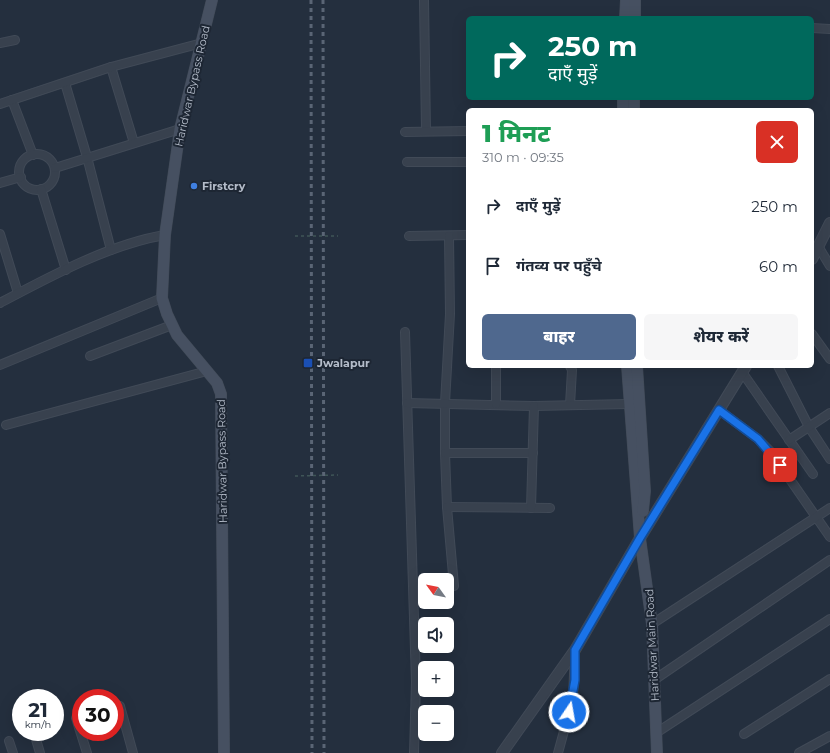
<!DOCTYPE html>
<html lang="hi">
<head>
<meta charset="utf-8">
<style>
  body { margin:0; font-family:Montserrat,"Noto Sans Devanagari",sans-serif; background:#f6f6f7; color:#1f2937; height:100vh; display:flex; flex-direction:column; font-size:15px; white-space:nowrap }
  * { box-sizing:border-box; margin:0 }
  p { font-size:13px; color:#747a83 }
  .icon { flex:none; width:22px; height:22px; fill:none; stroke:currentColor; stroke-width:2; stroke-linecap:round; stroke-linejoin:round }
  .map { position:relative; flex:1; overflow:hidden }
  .drawer { position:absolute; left:466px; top:108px; width:348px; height:260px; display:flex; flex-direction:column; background:#fff; border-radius:6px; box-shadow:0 4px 16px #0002 }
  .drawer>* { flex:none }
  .hud { position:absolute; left:466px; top:16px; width:348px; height:84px; border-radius:6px; box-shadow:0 4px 16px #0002; background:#00695c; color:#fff; overflow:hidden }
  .needle { width:26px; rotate:303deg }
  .buttons { position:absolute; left:418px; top:573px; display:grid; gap:8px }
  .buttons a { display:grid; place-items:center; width:36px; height:36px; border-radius:6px; background:#fff; box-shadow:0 4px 16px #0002; font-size:20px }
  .speed { position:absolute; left:12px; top:689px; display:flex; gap:8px; font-size:20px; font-weight:700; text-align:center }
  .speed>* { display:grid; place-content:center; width:52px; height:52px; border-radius:50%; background:#fff; box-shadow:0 4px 16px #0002; line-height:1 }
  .speed small { font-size:10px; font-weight:400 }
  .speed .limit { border:6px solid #d22; background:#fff; color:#111 }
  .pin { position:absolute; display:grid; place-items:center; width:34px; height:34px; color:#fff; margin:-17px; border-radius:8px; box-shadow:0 2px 6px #0006 }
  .me { position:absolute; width:44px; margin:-22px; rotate:12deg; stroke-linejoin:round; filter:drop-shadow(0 0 3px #0008) }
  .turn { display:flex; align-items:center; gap:14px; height:84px; padding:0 16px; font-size:18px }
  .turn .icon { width:52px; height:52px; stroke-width:2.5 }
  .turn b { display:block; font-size:28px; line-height:34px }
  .round { display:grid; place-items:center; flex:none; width:42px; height:42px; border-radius:6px; background:#f6f6f7 }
  .head { display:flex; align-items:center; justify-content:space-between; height:68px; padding:0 16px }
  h1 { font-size:24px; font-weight:800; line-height:30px; color:#1e9e55 }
  .cta { display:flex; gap:8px; margin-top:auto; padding:8px 16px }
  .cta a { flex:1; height:46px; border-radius:6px; background:#4f688e; color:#fff; font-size:16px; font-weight:800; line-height:46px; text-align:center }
  .cta a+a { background:#f6f6f7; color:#1f2937 }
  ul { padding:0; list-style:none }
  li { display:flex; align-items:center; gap:12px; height:60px; padding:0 16px }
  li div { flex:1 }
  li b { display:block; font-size:15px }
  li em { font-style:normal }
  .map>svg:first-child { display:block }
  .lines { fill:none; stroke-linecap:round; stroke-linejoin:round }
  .minor-casing { stroke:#414a57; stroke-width:10 }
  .tertiary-casing { stroke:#414a57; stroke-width:12 }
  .secondary-casing { stroke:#414a57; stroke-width:12 }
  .minor { stroke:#38414e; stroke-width:8 }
  .tertiary { stroke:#38414e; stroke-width:10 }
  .secondary { stroke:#465061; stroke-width:11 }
  .rail { stroke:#5a6575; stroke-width:3; stroke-dasharray:4 4; stroke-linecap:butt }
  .path-bridge { stroke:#3f5557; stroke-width:1.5; stroke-dasharray:3 3; stroke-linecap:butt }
  .route-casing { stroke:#114b97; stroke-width:10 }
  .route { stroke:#1a73e8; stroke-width:7 }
  .shop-dot { fill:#3f7fe0; stroke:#1d2633; stroke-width:1.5 }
  .transit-dot { fill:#1a4fb4; stroke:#1d2633; stroke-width:1.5 }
  .labels { text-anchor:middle; stroke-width:4; stroke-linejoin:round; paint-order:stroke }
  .street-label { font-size:11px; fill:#b4bcc9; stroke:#1d2633 }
  .poi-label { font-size:11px; font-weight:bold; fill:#b4bcc9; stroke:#1d2633; text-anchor:start }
</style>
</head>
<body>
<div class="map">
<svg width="830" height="753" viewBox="0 0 830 753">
  <rect width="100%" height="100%" fill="#242f3e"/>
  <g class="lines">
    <defs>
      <g id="minor">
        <polyline points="424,0 426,131"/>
        <polyline points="812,28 830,29"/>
        <polyline points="0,43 15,40"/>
        <polyline points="111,67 134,143"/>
        <polyline points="65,83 87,157 111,250"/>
        <polyline points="12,100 33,155"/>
        <polyline points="0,104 111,67 202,43"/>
        <polyline points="405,132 468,131"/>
        <circle cx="37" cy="172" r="18"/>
        <polyline points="407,162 468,162"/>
        <polyline points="55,168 180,129"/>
        <polyline points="0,183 21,177"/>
        <polyline points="41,189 66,270"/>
        <polyline points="0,234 18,293"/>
        <polyline points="409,236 468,235"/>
        <polyline points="449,236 450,314 445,403 445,453 447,507 454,586"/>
        <polyline points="818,246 830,266"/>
        <path d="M0,303c49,-26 110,-59 165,-68"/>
        <polyline points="405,332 416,682 414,753"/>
        <polyline points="812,334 830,359"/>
        <polyline points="90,356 172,325"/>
        <polyline points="0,365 162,298"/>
        <polyline points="570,366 572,370 570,405"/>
        <polyline points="778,366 809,427 830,459"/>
        <polyline points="742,372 813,474"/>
        <polyline points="407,403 534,406 629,404"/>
        <polyline points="496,404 496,366"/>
        <polyline points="719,410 758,439 771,452 830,537"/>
        <polyline points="6,425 207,371"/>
        <polyline points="789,440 830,413"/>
        <polyline points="445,453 533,453"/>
        <polyline points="447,507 550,508"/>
        <polyline points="531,508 534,406"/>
        <polyline points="652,624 830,508"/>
        <polyline points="654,680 830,560"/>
        <polyline points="120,706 133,753"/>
        <polyline points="76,718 87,753"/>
        <polyline points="656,733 830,619"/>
        <polyline points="744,734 830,679"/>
        <polyline points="35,736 40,753"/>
        <polyline points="9,741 13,753"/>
        <polyline points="558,753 573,698 575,650"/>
        <polyline points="799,753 830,736"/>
      </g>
      <g id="tertiary">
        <polyline points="812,259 830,223"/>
        <polyline points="502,753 575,650 640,538 746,366"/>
      </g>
      <g id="secondary">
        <polyline points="212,0 180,129 165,235 162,298 167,314 177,335 217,383 221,394 224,753"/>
        <polyline points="625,18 626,0"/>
        <polyline points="635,18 635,0"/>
        <polyline points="623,110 623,98"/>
        <polyline points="634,110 634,98"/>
        <polyline points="627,366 640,538 652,624 657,753"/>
        <polyline points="637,366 645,491 643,511"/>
      </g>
    </defs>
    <use href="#minor" class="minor-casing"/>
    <use href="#tertiary" class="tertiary-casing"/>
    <use href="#secondary" class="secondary-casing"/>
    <use href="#minor" class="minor"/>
    <use href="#tertiary" class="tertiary"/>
    <use href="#secondary" class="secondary"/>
    <g class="rail">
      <polyline points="311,0 312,753"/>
      <polyline points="323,0 324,753"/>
    </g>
    <g class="path-bridge">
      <polyline points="295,236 338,236"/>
      <polyline points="295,476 338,475"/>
    </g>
  </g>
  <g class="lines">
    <defs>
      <polyline id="route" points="569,712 575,680 575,650 640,538 719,410 758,439 780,465"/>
    </defs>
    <use href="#route" class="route-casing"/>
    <use href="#route" class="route"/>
  </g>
  <circle class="shop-dot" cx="194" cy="186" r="4"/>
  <rect class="transit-dot" x="303" y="358" width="10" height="10" rx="2"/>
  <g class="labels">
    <g class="street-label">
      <text transform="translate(192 86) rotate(-77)" y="4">Haridwar Bypass Road</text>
      <text transform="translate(222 461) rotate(-91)" y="4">Haridwar Bypass Road</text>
      <text transform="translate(652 645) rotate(-93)" y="4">Haridwar Main Road</text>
    </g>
    <g class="poi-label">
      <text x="202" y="190">Firstcry</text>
      <text x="317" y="367">Jwalapur</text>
    </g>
  </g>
</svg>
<div class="buttons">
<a><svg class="needle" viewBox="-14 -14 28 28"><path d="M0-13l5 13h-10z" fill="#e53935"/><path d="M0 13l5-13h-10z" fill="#747a83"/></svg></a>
<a><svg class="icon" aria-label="sound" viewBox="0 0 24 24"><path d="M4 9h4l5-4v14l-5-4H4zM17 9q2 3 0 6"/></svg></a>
<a>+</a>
<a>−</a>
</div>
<div class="speed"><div>21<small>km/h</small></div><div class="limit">30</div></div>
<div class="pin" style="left:780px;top:465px;background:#d93025"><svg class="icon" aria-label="arrive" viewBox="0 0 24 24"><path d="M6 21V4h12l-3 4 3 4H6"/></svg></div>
<svg class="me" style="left:569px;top:712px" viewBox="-20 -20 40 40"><circle r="17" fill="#1a73e8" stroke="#fff" stroke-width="3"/><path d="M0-11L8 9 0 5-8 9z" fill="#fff"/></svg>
<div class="hud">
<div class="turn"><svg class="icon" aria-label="right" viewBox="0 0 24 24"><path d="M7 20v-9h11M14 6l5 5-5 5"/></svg><div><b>250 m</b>दाएँ मुड़ें</div></div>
</div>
<section class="drawer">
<div class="head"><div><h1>1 मिनट</h1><p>310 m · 09:35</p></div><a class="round" style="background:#d93025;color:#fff"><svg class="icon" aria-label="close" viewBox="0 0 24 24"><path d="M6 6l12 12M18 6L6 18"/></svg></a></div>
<ul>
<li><svg class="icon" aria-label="right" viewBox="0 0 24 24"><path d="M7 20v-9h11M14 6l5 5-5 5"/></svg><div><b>दाएँ मुड़ें</b></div><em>250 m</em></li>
<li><svg class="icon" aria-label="arrive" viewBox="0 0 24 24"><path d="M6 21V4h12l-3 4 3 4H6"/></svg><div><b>गंतव्य पर पहुँचे</b></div><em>60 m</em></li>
</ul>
<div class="cta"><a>बाहर</a><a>शेयर करें</a></div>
</section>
</div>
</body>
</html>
